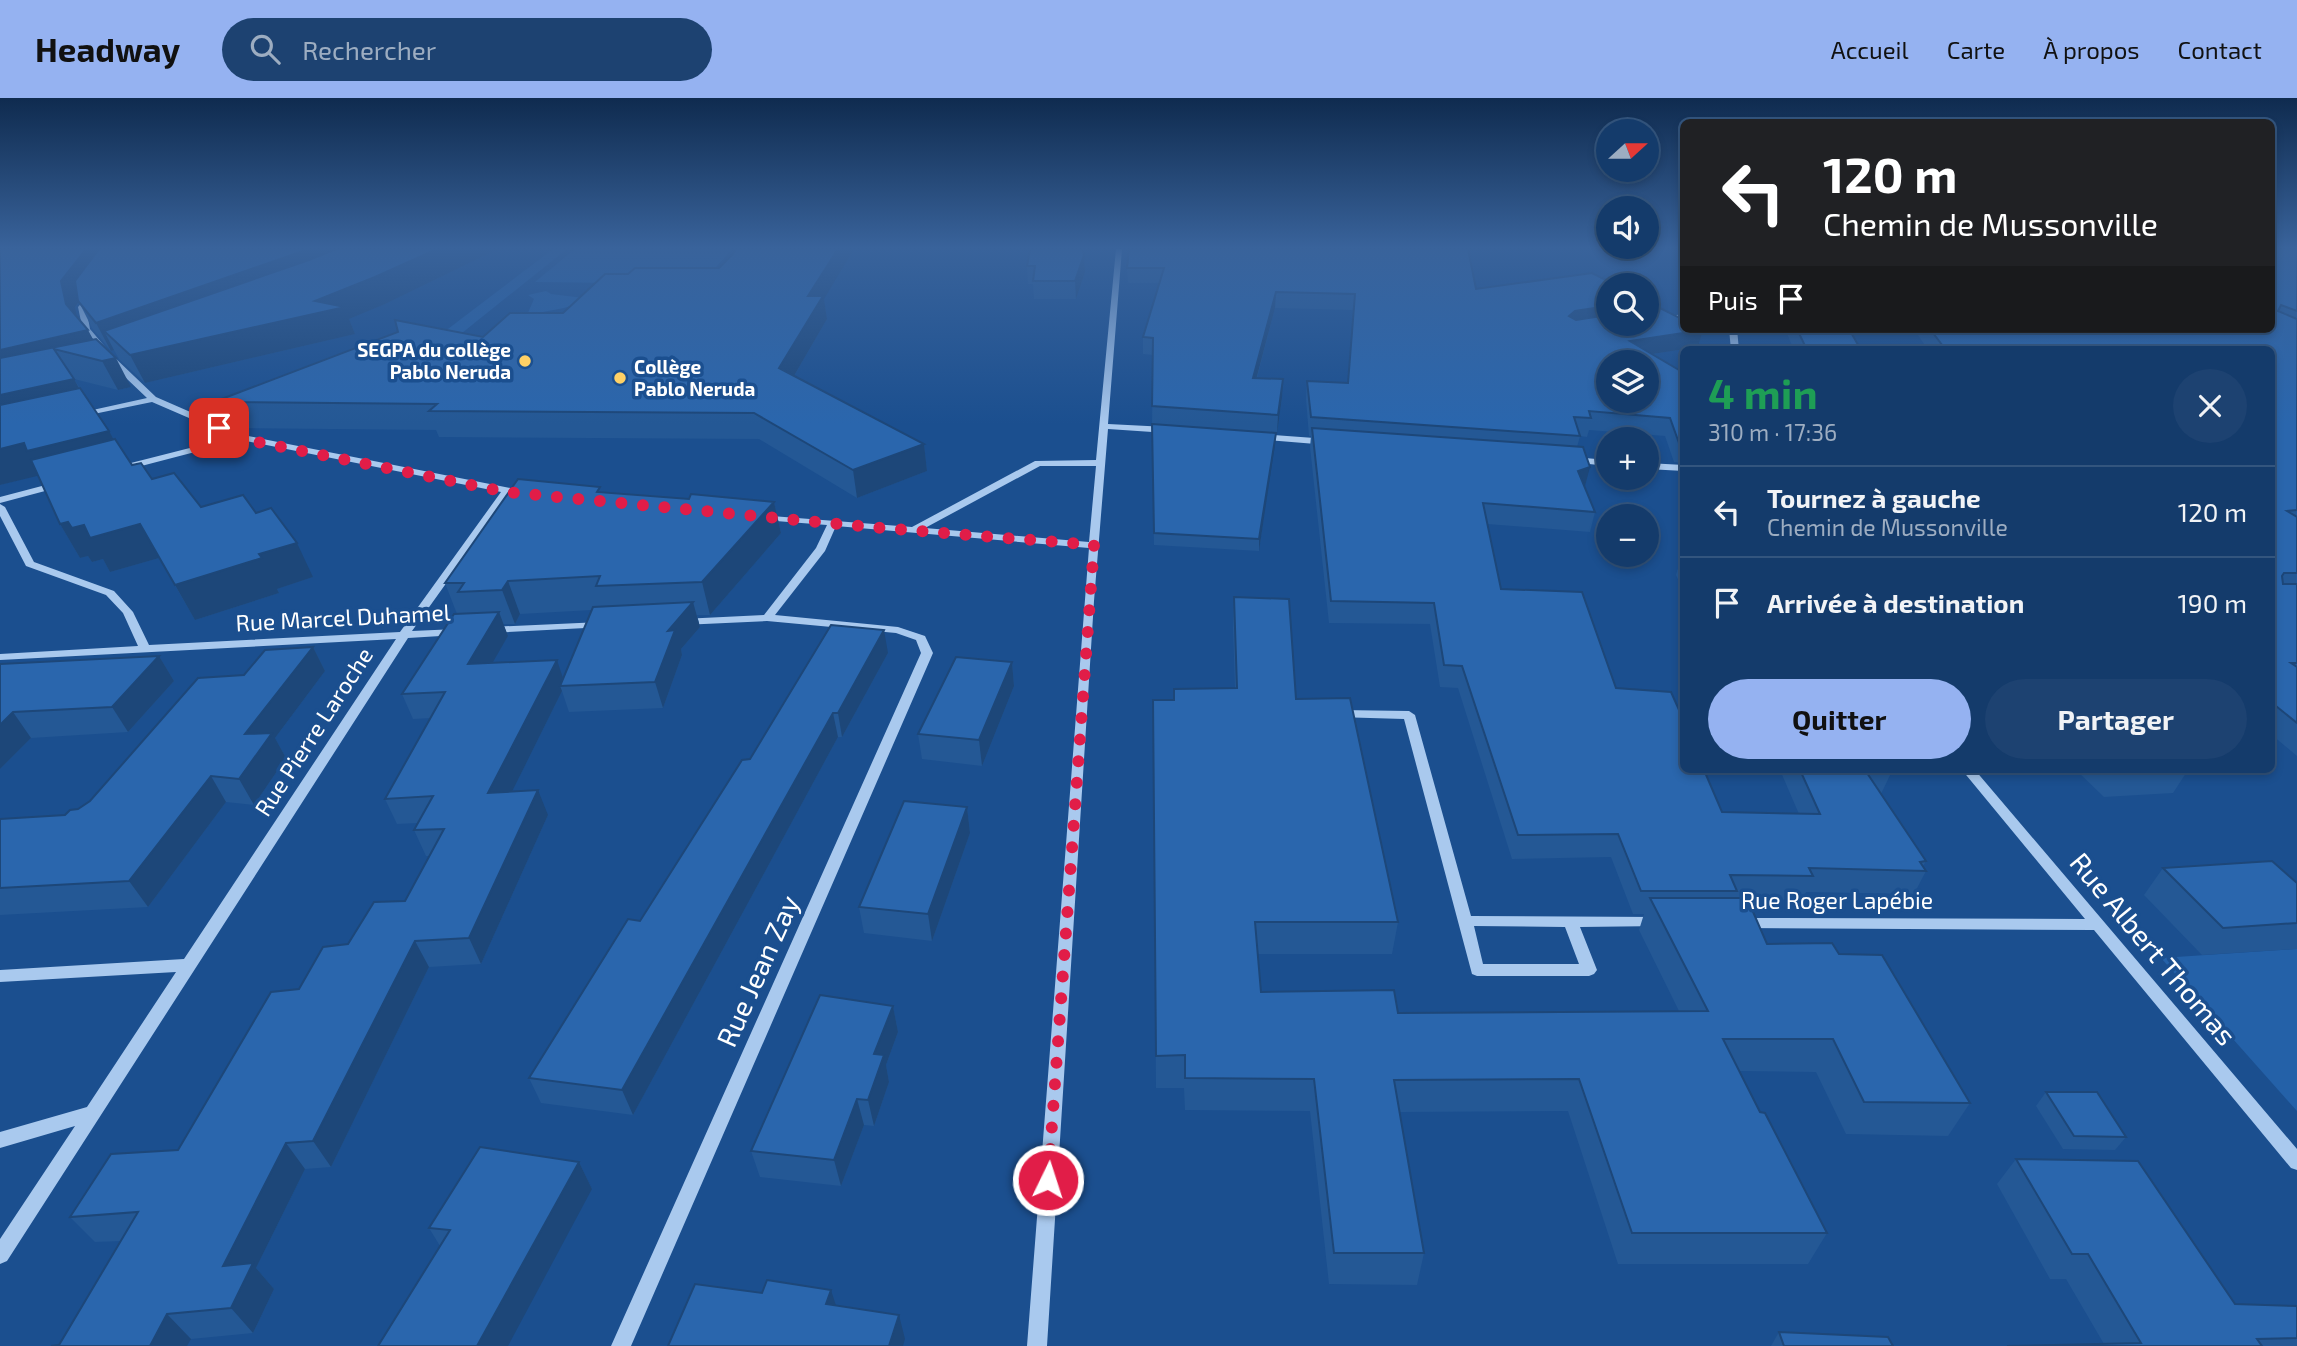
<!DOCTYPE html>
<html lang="fr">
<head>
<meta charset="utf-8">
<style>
  body { margin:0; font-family:"Exo 2",sans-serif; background:#1d4271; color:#f1f3f6; height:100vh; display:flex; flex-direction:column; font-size:26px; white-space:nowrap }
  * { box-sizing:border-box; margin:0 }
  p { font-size:23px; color:#9dadc1 }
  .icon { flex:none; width:38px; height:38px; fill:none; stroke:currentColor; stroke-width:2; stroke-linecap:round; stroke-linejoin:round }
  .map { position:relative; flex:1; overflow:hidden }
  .sheet { position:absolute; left:1680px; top:248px; width:595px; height:427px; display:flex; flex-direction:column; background:#143b6b; border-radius:10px; box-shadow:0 4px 10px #0003,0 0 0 2px #33557e }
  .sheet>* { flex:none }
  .top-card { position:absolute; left:1680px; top:21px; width:595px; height:214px; border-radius:10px; box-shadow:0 4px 10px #0003,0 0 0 2px #33557e; background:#202124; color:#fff; overflow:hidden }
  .needle { width:46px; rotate:69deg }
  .tools { position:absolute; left:1596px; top:21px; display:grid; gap:14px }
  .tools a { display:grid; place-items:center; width:63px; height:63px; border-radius:50%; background:#143b6b; box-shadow:0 4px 10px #0003,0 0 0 2px #33557e; font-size:35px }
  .pin { position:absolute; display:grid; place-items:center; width:60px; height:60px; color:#fff; margin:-30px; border-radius:14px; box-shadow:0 4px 10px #0006 }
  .me { position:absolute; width:77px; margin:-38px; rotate:4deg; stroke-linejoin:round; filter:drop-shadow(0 0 5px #0008) }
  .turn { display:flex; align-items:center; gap:24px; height:147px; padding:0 28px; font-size:32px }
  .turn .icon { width:91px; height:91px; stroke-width:2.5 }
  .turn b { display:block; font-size:49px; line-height:60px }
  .then { display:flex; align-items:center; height:66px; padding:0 28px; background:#0003; gap:14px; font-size:26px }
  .round { display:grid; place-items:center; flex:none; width:74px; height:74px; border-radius:37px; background:#1d4271 }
  .head { display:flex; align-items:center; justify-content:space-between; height:119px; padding:0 28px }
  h1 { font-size:42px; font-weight:700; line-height:52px; color:#1e9e55 }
  .button { display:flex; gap:14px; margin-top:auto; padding:14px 28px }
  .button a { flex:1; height:80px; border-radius:42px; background:#95b2f1; color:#111; font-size:28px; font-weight:700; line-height:80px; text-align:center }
  .button a+a { background:#1d4271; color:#f1f3f6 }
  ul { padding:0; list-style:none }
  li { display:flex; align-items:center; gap:21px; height:91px; padding:0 28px; border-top:2px solid #33557e }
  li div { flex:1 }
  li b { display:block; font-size:26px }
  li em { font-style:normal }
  header { display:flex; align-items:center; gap:42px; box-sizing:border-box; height:98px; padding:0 35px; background:#95b2f1; color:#111 }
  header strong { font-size:33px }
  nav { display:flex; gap:38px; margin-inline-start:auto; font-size:24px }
  .search { width:490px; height:63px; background:#1d4271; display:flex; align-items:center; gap:18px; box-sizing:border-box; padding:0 24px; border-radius:38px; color:#9dadc1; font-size:26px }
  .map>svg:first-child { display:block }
  .green { fill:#2461a8 }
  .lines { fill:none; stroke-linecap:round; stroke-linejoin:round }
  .minor { fill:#a9c9ee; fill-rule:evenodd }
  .wall { fill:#245895; fill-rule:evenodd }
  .shaded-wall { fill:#1d4779 }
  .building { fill:#2a66ad; stroke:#1d4779; stroke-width:2; fill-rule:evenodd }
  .route { stroke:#e11d48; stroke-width:12; stroke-dasharray:0 21.6 }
  .poi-dot { fill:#ffd166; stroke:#1b4f8f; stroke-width:2.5 }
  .labels { text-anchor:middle; stroke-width:7; stroke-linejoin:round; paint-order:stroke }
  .far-poi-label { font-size:19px; font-weight:bold; fill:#fff; stroke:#1b4f8f; text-anchor:end }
  .street-label { font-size:23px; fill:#fff; stroke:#1b4f8f }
  .near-street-label { font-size:28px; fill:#fff; stroke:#1b4f8f }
</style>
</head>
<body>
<header>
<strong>Headway</strong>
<div class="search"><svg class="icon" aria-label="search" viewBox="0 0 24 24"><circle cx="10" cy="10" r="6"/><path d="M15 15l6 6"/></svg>Rechercher</div>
<nav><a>Accueil</a><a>Carte</a><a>À propos</a><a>Contact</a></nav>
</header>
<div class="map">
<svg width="2297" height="1248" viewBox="0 0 2297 1248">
  <rect width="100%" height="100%" fill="#1b4f8f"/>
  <g class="green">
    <polygon points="553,151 567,151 462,235 444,234"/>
    <polygon points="575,151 732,151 701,186 535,184"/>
    <polygon points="546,193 551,196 592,201 564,210 527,217 534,201 528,197"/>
    <polygon points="2297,851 2297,1013 2161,860"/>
  </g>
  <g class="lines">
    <g class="minor">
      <path d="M1116,151h6l-14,175 59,3 4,3 -4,3 -59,-4 -14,172 -47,745h-20l62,-798 -253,-22 -11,25 -50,64 123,12 27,9 8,17 -302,693h-20l310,-693 -5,-13 -20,-7 -129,-12 -85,4 -6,-3 6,-3 82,-4 52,-67 11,-23 -64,-5 -5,-3 2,-2 152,12 123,-66 61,-1zM1040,368h56l-7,76 -164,-14z"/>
      <polygon points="89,197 92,199 86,209 90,231 112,257 156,299 243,337 525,393 530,396 525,399 510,396 412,533 457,531 463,534 457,537 408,540 7,1163 0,1166 0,1141 75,1028 0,1050 0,1034 87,1009 176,874 0,884 0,872 184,861 396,541 0,562 0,556 138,548 123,515 106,497 26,468 0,418 0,406 5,409 34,464 114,493 133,514 149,547 400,534 501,394 241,342 126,372 123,371 123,367 233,339 152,304 79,319 79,315 147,300 106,261 83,233 78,209"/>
      <polygon points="1684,216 1684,220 1647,225 1647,221"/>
      <polygon points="1729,231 1737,231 1739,252 1731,252"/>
      <polygon points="1258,336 1328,341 1332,344 1328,347 1255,341 1255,337"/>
      <polygon points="1573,359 1608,362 1608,368 1570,364 1569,362"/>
      <polygon points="1647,365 1684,367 1684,373 1647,371"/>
      <polygon points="57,384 62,387 60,389 0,405 0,399"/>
      <polygon points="601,524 605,525 607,527 605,529 490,535 484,532 490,529"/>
      <path d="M1340,612l69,1 6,4 56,201 186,1 5,1 2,4 -2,4 -82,1 17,43 -3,4 -5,2h-112l-5,-2 -68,-255 -68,-2 -2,-3zM1474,828l91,1 14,37h-96z"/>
      <polygon points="1962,672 1975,672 2297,1051 2297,1072 2291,1070 2094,832 1742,830 1737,829 1735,825 1737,821 1742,820 2085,821"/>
    </g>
  </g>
  <g class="wall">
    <polygon points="0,151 498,151 385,206 349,221 355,236 145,285 119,261 114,252 111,253 92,230 79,204 75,209 77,219 93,241 131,289 118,292 74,281 114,342 132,367 152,381 201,409 256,415 313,479 277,491 279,495 195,522 159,460 110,474 103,461 92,464 88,458 80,460 60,426 38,377 0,387"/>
    <polygon points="1129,151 1476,191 1608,226 1649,210 1703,232 1698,249 1652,256 1684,275 1684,392 1678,375 1681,365 1674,364 1665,338 1589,332 1587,339 1580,338 1577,349 1584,388 1595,414 1590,434 1487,426 1501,491 1616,590 1722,714 1799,716 1780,672 1891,672 1892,673 1881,696 1926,763 1923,768 1926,773 1914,796 1806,794 1803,802 1748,801 1767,846 1839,856 1970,1005 1948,1038 1846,1036 1816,974 1739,973 1760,1014 1827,1135 1808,1166 1618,1166 1568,1013 1400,1014 1424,1155 1417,1187 1329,1186 1310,1013 1185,1012 1184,990 1156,990 1153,602 1173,602 1235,590 1233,528 1234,499 1296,601 1398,824 1392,856 1258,856 1261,894 1398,915 1679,913 1639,832 1644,816 1633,816 1611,759 1512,761 1458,590 1440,589 1430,526 1329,525 1310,349 1311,338 1309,338 1306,301 1307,283 1348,285 1354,212 1275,210 1257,280 1283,281 1282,299 1277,336 1276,335 1259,453 1154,447 1152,327 1153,257 1143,256 1143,239 1159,185 1128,185 1127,170"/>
    <polygon points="2297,151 2297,658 2272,637 2272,252 1928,252 1914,231 2272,231"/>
    <polygon points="1084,157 1085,174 1076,201 1034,201 1033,186 1028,186 1027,168"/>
    <polygon points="824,201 827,221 794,278 924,346 927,373 857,400 759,341 439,339 436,332 238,330 232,328 219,302 483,239 563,215"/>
    <polygon points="1785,231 1849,231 1861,252 1794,252"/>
    <path d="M601,394l88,7 85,3 7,31 -71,82h-13l3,12 -19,22 1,6 -19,53 -94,4 -7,-21 -50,100 36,24 -67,149 -52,3 -98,200 -26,2 -49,99 18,21 -21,44 -62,6 -132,6 62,-104 -26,1 -25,-25 108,-67 121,-161 49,-45 57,-43 24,-45h-3l-12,-26 4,-7 -21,1 -12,-25 46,-81 -18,1 -11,-25 55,-80 -12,-31zM592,512l-29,68 -71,-16 16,-26 -5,-12h12l5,-10z"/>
    <polygon points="1682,457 1684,457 1684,494 1676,477"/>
    <polygon points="313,549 325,573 275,640 286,660 254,707 226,704 148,809 0,817 0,721 65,717 78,711 90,703 244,577"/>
    <polygon points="888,555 842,639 838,639 633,1017 541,1005 529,980 640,823 750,661"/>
    <polygon points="159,558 174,583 128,634 31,640 0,671 0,566"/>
    <polygon points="1012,564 1014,588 982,668 922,661 918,636"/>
    <polygon points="2076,672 2188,672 2173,695 2104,699"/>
    <polygon points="967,709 970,735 932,843 864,835 859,809"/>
    <polygon points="2163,770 2297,785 2297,851 2202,857 2144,797"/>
    <polygon points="893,908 898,934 886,967 889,984 874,1028 864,1027 841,1088 760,1079 751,1053"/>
    <polygon points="2046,994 2126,1039 2115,1052 2063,1051 2036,1008"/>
    <polygon points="2016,1061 2235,1206 2297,1208 2297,1248 2007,1248 2104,1246 2066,1181 2050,1181 1997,1086"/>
    <polygon points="579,1064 592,1091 440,1148 429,1130"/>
    <polygon points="1779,1234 1893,1248 1771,1248"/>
  </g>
  <g class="shaded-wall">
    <polygon points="86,151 106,151 111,159 75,209 80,233 66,206 61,183"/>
    <polygon points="304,151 386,151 104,233 114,252 111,253 96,225"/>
    <polygon points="437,151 498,151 385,206 349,221 355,236 145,285 130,257 315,203"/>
    <polygon points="838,151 854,151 824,201 827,221 784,295 779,270 808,198"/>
    <polygon points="1084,157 1085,174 1076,201 1075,183"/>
    <polygon points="1276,194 1275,210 1252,297 1253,280"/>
    <polygon points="1608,208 1608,224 1572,229 1569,218 1575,213"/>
    <polygon points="88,232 103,260 54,251 0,284 0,252"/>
    <polygon points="1703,232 1698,249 1626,260 1630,243"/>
    <polygon points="116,260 131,289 118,292 102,263"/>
    <polygon points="74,281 90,310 0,331 0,297"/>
    <polygon points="1283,281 1282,299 1277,336 1278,317"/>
    <polygon points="109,333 126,364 41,377 0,387 0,351 24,345"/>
    <polygon points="1276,335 1275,346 1259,453 1259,441"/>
    <polygon points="924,346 927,373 857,400 853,372"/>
    <polygon points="1590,369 1585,388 1574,393 1578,373"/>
    <polygon points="774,404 781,435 710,517 702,484"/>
    <polygon points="68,424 84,427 140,426 159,460 110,474 103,461 92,464 88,458 80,460 60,426"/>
    <polygon points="297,445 313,479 277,491 279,495 195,522 175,487 259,456"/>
    <polygon points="508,483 520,516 515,526 502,492"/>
    <polygon points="693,504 700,529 681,551 682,557 663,610 655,584 668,533"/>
    <polygon points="499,514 508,538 478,590 468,566"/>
    <polygon points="884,532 888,555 842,639 838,615"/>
    <polygon points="313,549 325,573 275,640 286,660 254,707 239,681 245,636"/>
    <polygon points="159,558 174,583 128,634 112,609"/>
    <polygon points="557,562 565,586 560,588 562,593 499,720 488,695"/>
    <polygon points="1012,564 1014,588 982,668 979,642"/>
    <polygon points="13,614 31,640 0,671 0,627"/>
    <polygon points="833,615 838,639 633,1017 622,992"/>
    <polygon points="211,678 226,704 148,809 129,783"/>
    <polygon points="538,692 548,717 481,866 469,840"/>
    <polygon points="967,709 970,735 932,843 928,816"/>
    <polygon points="415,843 429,869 331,1069 313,1043"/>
    <polygon points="893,908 898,934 886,967 889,984 874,1028 868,1002 874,956"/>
    <polygon points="857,1001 864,1027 841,1088 834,1062"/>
    <polygon points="286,1045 305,1071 256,1170 274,1191 253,1235 231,1210 223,1168"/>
    <polygon points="579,1064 592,1091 508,1248 477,1248"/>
    <polygon points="831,1192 839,1217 826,1206"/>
    <polygon points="167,1216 191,1241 187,1248 150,1248"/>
    <polygon points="899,1217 905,1241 903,1248 889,1248"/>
  </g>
  <g class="building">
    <polygon points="0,151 86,151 61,183 66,206 88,232 0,252"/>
    <polygon points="99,151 304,151 303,153 96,225 78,203 75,183"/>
    <polygon points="336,151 437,151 375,179 315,203 345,209 130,257 104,233 309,162"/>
    <polygon points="736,151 838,151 808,198 823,198 779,270 924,346 853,372 754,315 429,313 437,306 225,304 219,302 398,234 395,222 483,239 510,215 563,215 605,176 628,176 635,170 719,170 733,156"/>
    <polygon points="1030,151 1082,151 1084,157 1075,183 1033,183 1035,168 1027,168"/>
    <path d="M1129,151h339l8,40 116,-16 24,12h-8v21l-33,5 -6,5 7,4 32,-5v9h39v-23l2,1v6h11l24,12v9l19,1 -73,11 54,32v70h-5l-9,-25 -81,-7 2,7 -17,-1 6,19 -269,-19 -4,-36 41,2 7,-89 -79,-2 -23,86 30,1 -5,36 -126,-9 1,-68 -10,-1 21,-69h-37zM1608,264h39v39h-39z"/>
    <polygon points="2272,151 2297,151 2297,213 2281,207 2278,213 2297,221 2297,412 2287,413 2297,419 2297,475 2284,475 2282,478 2283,486 2297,486 2297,565 2291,565 2297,569 2297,625 2276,608 2272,609 2272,252 1946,252 1930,231 2272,231"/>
    <polygon points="1797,231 1849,231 1861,252 1807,252"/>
    <polygon points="96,241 116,260 102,263 54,251 74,281 0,297 0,260"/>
    <polygon points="80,290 109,333 27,353 24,345 0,351 0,307"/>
    <polygon points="1152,326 1276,335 1259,441 1154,435"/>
    <polygon points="1312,330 1583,349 1590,369 1578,373 1595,414 1483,405 1501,491 1582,494 1616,590 1671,594 1684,623 1684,672 1704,672 1722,714 1820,716 1800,672 1865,672 1926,763 1920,764 1926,773 1809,770 1813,778 1730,777 1737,793 1641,793 1618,736 1518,737 1462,568 1444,567 1434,505 1331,503"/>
    <polygon points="115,341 132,367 141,365 152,381 174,375 201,409 243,397 256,415 271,410 297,445 259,456 262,460 175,487 140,426 90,440 84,427 72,430 68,424 60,426 31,362"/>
    <polygon points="518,381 600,389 597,394 689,401 691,396 774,404 702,484 596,488 600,478 508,483 502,492 458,494 464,485 445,485"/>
    <polygon points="1234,499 1289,501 1296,601 1350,600 1398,824 1255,824 1261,894 1394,892 1398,915 1708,913 1650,800 1747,800 1767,846 1832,845 1839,856 1882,857 1970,1005 1864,1004 1833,941 1723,941 1760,1014 1765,1015 1827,1135 1632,1135 1579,981 1394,982 1424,1155 1334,1155 1314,981 1185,980 1185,957 1156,958 1153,602 1174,602 1174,591 1237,590"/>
    <polygon points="693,504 668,533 675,532 655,584 560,588 593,509"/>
    <polygon points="499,514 468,566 557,562 488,695 538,692 469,840 415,843 313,1043 286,1045 223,1168 253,1165 231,1210 167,1216 150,1248 51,1248 59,1247 138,1114 70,1119 111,1056 178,1052 271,894 299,891 323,849 348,846 374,804 405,803 444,731 414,732 433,698 385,701 445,594 402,596 454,516"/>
    <polygon points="831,527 884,532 838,615 833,615 622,992 529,980 628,821 640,823 742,662 750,661"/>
    <polygon points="313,549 245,636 272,635 239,681 211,678 129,783 0,790 0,721 65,717 70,712 78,711 90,703 198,580 244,577 265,552"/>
    <polygon points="159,558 112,609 13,614 0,627 0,566"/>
    <polygon points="956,559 1012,564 979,642 918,636"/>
    <polygon points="904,703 967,709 928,816 859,809"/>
    <polygon points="2272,763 2297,785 2297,825 2223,830 2163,770"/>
    <polygon points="820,897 893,908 874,956 884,957 868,1002 857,1001 834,1062 751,1053"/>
    <polygon points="2046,994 2097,994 2126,1039 2074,1038"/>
    <polygon points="480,1049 579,1064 477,1248 378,1248 450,1132 429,1130"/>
    <polygon points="2016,1061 2138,1063 2235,1206 2297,1208 2297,1240 2257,1241 2262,1248 2007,1248 2141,1245 2088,1156 2072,1156"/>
    <polygon points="767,1182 831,1192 826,1206 899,1217 889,1248 668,1248 695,1186 762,1195"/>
    <polygon points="1779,1234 1888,1239 1893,1248 1784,1248"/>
  </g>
  <linearGradient id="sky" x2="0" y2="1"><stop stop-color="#0f2b4f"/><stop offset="0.46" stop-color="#39639b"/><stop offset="1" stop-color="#39639b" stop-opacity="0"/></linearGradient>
  <rect width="2297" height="326" fill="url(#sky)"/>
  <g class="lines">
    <polyline class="route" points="219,330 257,344 506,394 870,429 1094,447 1048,1082"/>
  </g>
  <g class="poi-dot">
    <circle cx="525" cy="263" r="7"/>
    <circle cx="620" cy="280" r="7"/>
  </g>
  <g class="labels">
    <g class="far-poi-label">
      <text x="511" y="259">SEGPA du collège<tspan x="511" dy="22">Pablo Neruda</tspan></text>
      <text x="634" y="276" text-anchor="start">Collège<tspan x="634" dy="22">Pablo Neruda</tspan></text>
    </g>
    <g class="street-label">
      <text transform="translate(343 520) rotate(-3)" y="8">Rue Marcel Duhamel</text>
      <text transform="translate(314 634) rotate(-57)" y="8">Rue Pierre Laroche</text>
      <text x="1837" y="811">Rue Roger Lapébie</text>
    </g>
    <g class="near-street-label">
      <text transform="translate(2153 851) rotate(50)" y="10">Rue Albert Thomas</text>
      <text transform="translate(758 873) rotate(-66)" y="10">Rue Jean Zay</text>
    </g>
  </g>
</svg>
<div class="tools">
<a><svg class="needle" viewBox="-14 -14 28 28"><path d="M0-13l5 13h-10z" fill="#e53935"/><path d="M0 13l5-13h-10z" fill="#9dadc1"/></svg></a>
<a><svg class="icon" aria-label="sound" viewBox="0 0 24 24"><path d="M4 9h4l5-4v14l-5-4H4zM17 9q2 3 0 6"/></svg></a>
<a><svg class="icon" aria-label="search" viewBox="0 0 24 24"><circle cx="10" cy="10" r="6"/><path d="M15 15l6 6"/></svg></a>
<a><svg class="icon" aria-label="layers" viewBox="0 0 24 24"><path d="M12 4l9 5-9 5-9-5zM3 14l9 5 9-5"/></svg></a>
<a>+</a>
<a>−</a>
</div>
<div class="pin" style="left:219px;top:330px;background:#d93025"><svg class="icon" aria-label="arrive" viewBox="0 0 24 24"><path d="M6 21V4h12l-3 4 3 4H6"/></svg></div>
<svg class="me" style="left:1048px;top:1082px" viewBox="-20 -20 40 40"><circle r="17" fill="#e11d48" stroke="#fff" stroke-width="3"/><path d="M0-11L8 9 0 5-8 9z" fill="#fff"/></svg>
<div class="top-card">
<div class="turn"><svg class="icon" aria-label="left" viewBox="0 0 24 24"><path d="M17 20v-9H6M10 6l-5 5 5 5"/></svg><div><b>120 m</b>Chemin de Mussonville</div></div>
<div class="then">Puis<svg class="icon" aria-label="arrive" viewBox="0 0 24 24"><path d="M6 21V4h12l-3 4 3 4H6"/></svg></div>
</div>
<section class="sheet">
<div class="head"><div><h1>4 min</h1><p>310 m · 17:36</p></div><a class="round"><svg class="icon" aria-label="close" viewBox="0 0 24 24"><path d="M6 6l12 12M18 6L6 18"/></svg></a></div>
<ul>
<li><svg class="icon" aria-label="left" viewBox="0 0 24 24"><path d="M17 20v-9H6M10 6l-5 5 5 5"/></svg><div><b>Tournez à gauche</b><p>Chemin de Mussonville</p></div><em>120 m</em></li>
<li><svg class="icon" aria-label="arrive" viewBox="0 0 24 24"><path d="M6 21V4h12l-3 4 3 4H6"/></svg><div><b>Arrivée à destination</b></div><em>190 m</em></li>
</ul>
<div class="button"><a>Quitter</a><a>Partager</a></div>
</section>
</div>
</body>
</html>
